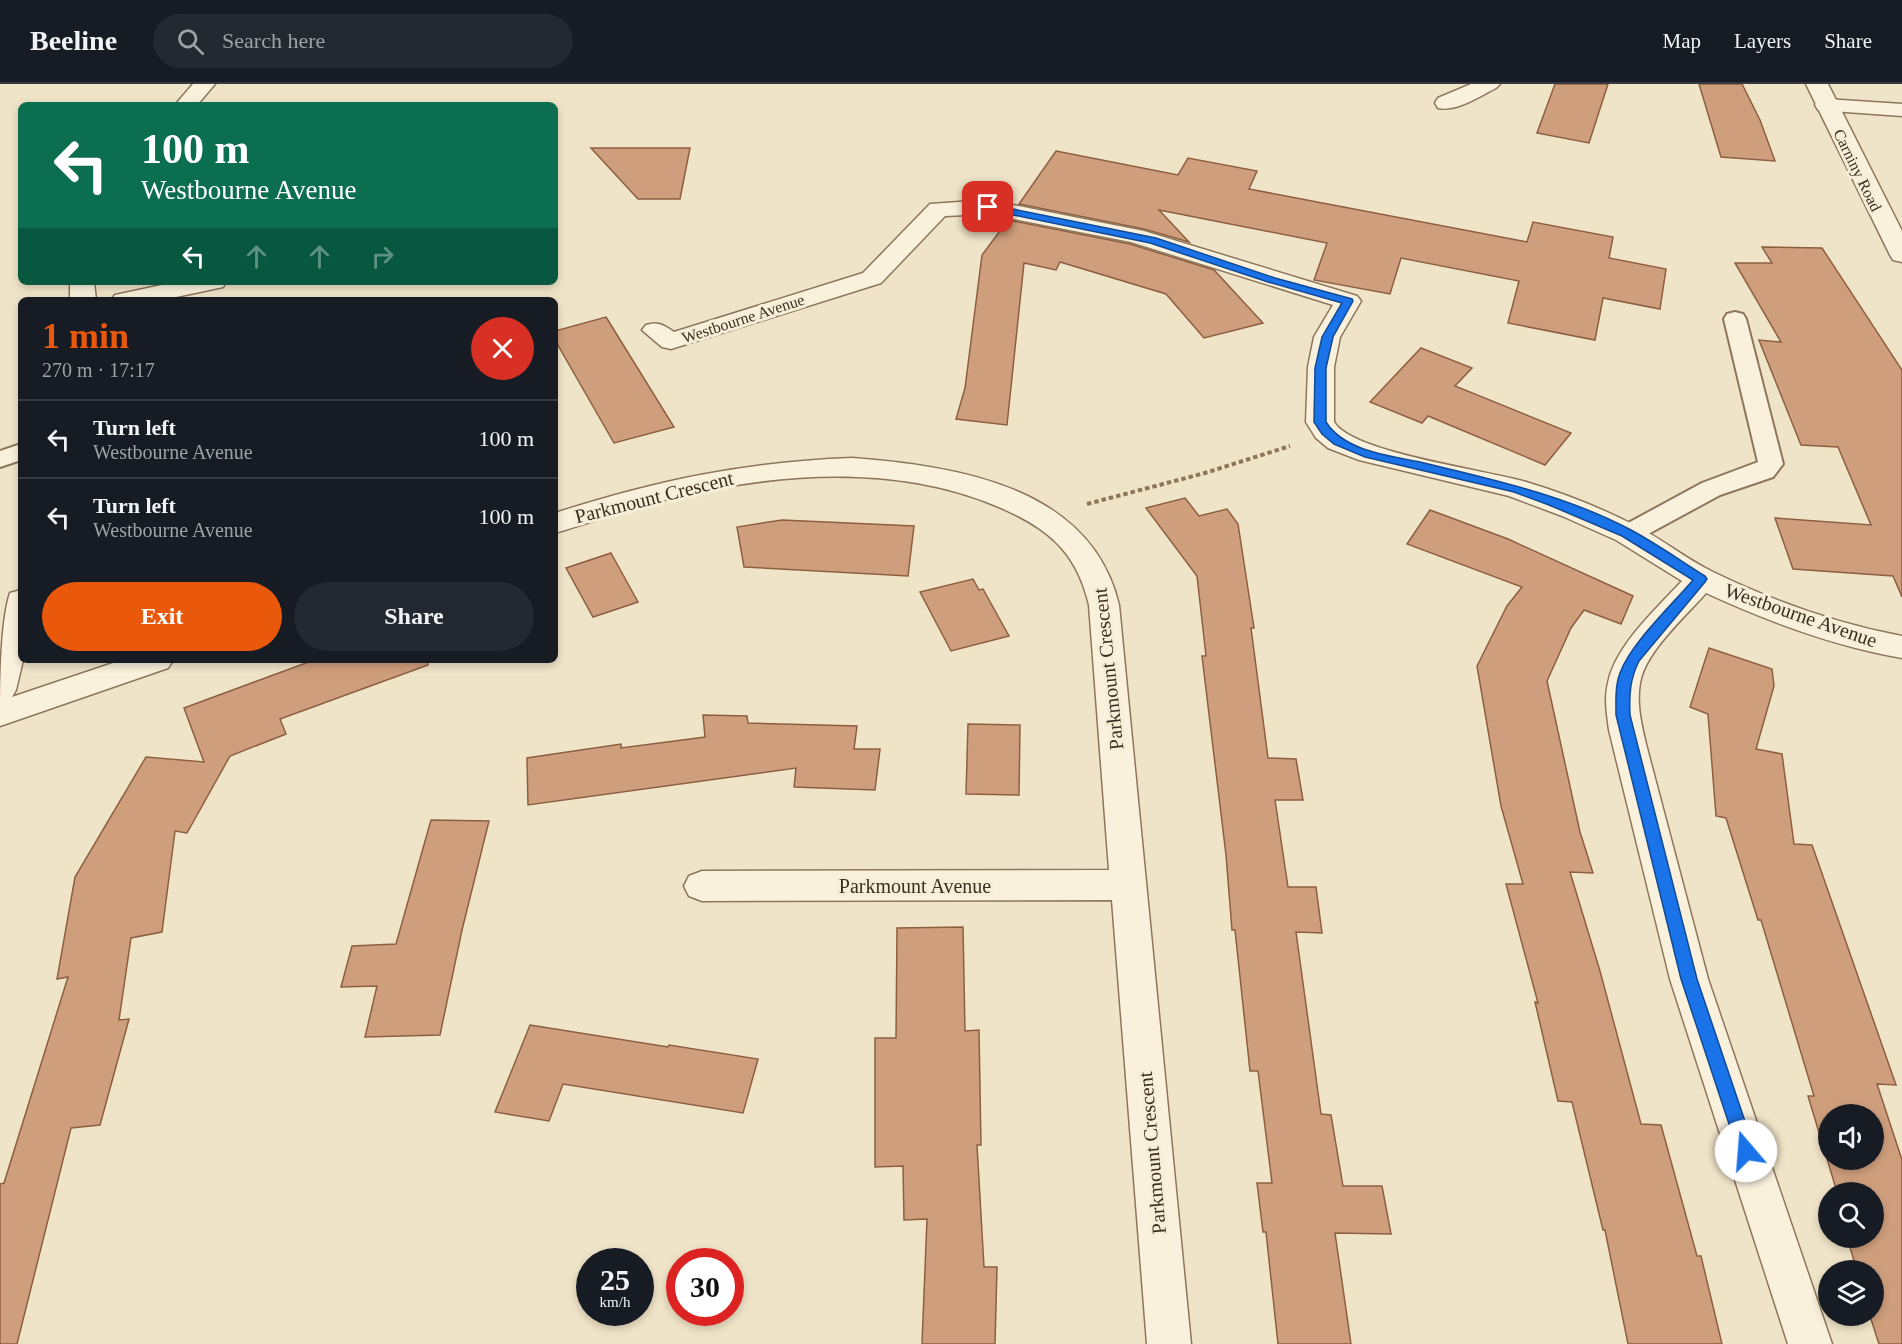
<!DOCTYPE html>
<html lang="en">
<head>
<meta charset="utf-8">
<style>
  body { margin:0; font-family:Georgia,serif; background:#242831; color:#f1f3f6; height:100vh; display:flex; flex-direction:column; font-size:22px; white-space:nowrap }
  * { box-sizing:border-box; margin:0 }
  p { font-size:20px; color:#9ea1a6 }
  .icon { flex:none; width:33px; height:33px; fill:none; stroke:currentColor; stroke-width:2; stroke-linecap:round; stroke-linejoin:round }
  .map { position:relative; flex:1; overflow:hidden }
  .drawer { position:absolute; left:18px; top:213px; width:540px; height:366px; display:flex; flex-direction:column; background:#171b24; border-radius:9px; box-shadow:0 3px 9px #0003 }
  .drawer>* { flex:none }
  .banner { position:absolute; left:18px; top:18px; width:540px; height:183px; border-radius:9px; box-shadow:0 3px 9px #0003; background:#0b6e4f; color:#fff; overflow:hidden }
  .tools { position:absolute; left:1818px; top:1020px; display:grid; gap:12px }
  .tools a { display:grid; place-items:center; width:66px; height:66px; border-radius:50%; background:#171b24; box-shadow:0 3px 9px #0003; font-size:30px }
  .speed { position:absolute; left:576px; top:1164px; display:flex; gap:12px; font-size:30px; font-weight:700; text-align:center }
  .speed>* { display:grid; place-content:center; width:78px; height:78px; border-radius:50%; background:#171b24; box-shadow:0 3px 9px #0003; line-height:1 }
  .speed small { font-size:15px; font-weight:400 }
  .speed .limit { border:9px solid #d22; background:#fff; color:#111 }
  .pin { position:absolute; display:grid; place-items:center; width:51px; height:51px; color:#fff; margin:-26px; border-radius:12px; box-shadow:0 3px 9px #0006 }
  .me { position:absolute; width:66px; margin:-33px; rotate:342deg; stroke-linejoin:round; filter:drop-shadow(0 0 4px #0008) }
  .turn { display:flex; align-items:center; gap:21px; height:126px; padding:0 24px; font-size:27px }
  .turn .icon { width:78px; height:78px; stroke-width:2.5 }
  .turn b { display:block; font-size:42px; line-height:51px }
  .lanes { display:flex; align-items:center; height:57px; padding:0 24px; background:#0003; justify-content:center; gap:30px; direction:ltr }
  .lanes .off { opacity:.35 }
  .round { display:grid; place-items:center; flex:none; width:63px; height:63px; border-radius:32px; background:#242831 }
  .overview { display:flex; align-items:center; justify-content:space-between; height:102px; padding:0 24px }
  h1 { font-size:36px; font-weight:600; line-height:45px; color:#ea580c }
  .cta { display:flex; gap:12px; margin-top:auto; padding:12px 24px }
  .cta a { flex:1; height:69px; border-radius:36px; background:#ea580c; color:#fff; font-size:24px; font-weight:600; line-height:69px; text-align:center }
  .cta a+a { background:#242831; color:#f1f3f6 }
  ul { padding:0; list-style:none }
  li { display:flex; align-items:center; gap:18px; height:78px; padding:0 24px; border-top:2px solid #363941 }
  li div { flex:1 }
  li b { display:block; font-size:22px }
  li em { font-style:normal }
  header { display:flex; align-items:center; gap:36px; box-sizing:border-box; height:84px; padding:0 30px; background:#171b24; border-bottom:2px solid #363941 }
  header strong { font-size:28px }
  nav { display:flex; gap:33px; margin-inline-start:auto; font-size:21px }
  .search { width:420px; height:54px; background:#242831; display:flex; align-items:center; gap:15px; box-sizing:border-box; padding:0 21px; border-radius:33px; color:#9ea1a6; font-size:22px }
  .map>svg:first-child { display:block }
  .building { fill:#cf9f7d; stroke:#8d5f41; stroke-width:1.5; fill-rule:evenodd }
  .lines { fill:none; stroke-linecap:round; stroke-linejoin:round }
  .service-casing { stroke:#8d765c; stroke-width:4 }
  .minor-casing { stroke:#8d765c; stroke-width:3 }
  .tertiary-casing { stroke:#8d765c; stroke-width:3 }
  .path { stroke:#8d765c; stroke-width:4; stroke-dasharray:4.5 3; stroke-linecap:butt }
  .service { fill:#faf1dc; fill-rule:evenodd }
  .minor { fill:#faf1dc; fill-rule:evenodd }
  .tertiary { fill:#faf1dc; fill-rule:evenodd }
  .route { fill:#1a73e8; stroke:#114b97; stroke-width:1.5 }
  .labels { text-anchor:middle; stroke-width:6; stroke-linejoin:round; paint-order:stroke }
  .far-street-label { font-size:16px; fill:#3d2e20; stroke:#f7eed8 }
  .street-label { font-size:20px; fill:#3d2e20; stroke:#f7eed8 }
</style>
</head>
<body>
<header>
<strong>Beeline</strong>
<div class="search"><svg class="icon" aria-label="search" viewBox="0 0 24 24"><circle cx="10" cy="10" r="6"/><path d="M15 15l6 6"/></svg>Search here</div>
<nav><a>Map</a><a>Layers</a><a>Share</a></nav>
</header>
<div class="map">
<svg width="1902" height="1260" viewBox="0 0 1902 1260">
  <rect width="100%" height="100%" fill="#f0e4c8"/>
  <g class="building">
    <polygon points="1555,0 1608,0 1589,59 1537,49"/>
    <polygon points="1699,0 1742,0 1760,36 1775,77 1721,73"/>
    <polygon points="591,64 690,64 680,115 638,115"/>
    <polygon points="1056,67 1178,91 1188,74 1257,87 1249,105 1527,158 1533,138 1613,153 1609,174 1666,185 1660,225 1603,214 1595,256 1508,239 1519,197 1401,174 1390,210 1314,196 1327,159 1159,126 1189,158 1144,145 1019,120"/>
    <polygon points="1008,136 1130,160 1214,186 1263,239 1204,254 1166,210 1060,178 1056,186 1024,179 1007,341 956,335 965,304 982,171"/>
    <polygon points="1762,163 1822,164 1902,286 1902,513 1893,492 1793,485 1775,434 1871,441 1838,363 1801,361 1759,256 1781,258 1735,179 1772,179"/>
    <polygon points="606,233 674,343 614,359 555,256 555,247"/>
    <polygon points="1421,264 1472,284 1455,302 1571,349 1545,381 1428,332 1422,339 1370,318"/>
    <polygon points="1185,414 1199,432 1227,425 1238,440 1254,544 1251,544 1268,674 1296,675 1303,716 1275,716 1288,803 1316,803 1322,849 1296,848 1321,1030 1331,1031 1343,1102 1382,1102 1391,1150 1335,1149 1351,1260 1278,1260 1266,1148 1263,1148 1257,1099 1272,1099 1258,987 1250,987 1235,846 1232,846 1226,771 1202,572 1206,572 1197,492 1146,424"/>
    <polygon points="1430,426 1508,455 1633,512 1621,540 1584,526 1571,544 1547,597 1580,748 1593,789 1570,788 1600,887 1641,1040 1661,1041 1697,1172 1701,1172 1722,1260 1628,1260 1605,1146 1603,1146 1572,1018 1558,1017 1535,918 1538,919 1506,800 1523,800 1501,722 1477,582 1507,522 1522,503 1407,460"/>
    <polygon points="782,436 914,442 908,492 744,483 737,443"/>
    <polygon points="611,469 638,518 593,533 566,484"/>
    <polygon points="973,495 979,506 983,505 1009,552 951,567 920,508"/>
    <path d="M1709,564l63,21 2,17 -18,63 26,5 12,90 18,1 84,240 -19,-1 25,76v184h-23l-9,-28h4v-46h-17l-10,-32h27v-46h-37l-29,-96h6l-53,-176h-3l-32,-102 -10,-2 -8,-102 -18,-7zM1828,1030h46v46h-46z"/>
    <polygon points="314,576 427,576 428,581 280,635 286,650 230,672 187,749 175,747 162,848 131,854 119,936 129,935 100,1041 71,1044 17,1260 0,1260 0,1100 4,1099 68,893 57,895 75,793 146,673 204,678 184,624"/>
    <polygon points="703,631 747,632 748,639 857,642 854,665 880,665 875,706 794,703 796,684 528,721 527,674 621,660 621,664 705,653"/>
    <polygon points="968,640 1020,641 1019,711 966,710"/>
    <polygon points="431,736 489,737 462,846 440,951 365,953 377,902 341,903 352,862 396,860"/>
    <polygon points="963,843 965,947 979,946 981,1061 977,1061 984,1183 997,1183 995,1260 922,1260 927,1135 904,1136 903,1082 875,1083 875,954 896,954 897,844"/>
    <polygon points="530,941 668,963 669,961 758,975 743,1029 563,1000 549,1037 495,1028"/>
  </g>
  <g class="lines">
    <defs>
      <g id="service">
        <polygon points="1735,228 1743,230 1746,235 1783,380 1773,393 1720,411 1637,456 1628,459 1619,456 1615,450 1619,444 1702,399 1758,378 1724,235 1727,230"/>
        <polygon points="21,360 21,376 0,383 0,367"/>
      </g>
      <g id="minor">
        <polygon points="193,0 215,0 197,21 175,21"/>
        <path d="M1471,0h29l-4,4c-16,8 -39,24 -58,20l-3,-5 3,-5z"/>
        <polygon points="1826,15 1902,20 1902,32 1818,26 1815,21 1818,16"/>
        <path d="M988,116l156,31 213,65 4,5 -21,36 -6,30v55c18,31 153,48 192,60 37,11 75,26 110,44 26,13 50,33 77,46 60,29 124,52 189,64v22c-69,-12 -133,-36 -196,-65 -21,24 -61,59 -66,90 -4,22 2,44 7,65l61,231 124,365h-44l-118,-365 -61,-249c-2,-16 -5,-31 -1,-47 7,-37 49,-75 74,-102l-66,-41 -54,-24 -53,-20 -150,-36 -31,-12 -12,-10 -10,-16 2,-55 6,-30 19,-32 -202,-63 -143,-28 -43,2 -64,67 -210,66 -9,-2 -20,-17 4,-5c12,-4 18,0 28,7l189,-59 67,-69z"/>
        <polygon points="70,198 94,198 96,216 70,216"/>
        <polygon points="176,198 226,198 223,203 162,216 111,216 115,211"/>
        <path d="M852,374c104,8 239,28 267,147l72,739h-44l-35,-444 -410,1 -13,-5 -5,-10 5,-10 13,-5 407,-1 -20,-265c-13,-56 -44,-79 -95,-100 -103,-42 -220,-32 -326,-6 -38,9 -75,23 -113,34v-20c102,-33 190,-51 297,-55z"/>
        <path d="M21,506v70h2l-7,30 -4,7 110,-37h51l-5,8 -168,58c0,-35 0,-103 10,-133z"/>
      </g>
      <polygon id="tertiary" points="1806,0 1828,0 1902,147 1902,178 1893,176 1890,171"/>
    </defs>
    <use href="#service" class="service-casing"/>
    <use href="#minor" class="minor-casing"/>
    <use href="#tertiary" class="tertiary-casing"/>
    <polyline class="path" points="1087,420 1205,389 1290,362"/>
    <use href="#service" class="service"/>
    <use href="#minor" class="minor"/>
    <use href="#tertiary" class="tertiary"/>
  </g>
  <path class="route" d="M988,120l168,34 119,40 77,21 1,2 -20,36 -7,31v54c19,30 66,34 98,41 71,17 143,33 207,67 26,14 50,31 74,46l2,3 -2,3 -66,79c-9,18 -10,34 -9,54l67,264 58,172 -3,5 -6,3 -6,-3 -2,-5 -57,-172 -65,-264c0,-14 -1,-29 4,-42 11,-30 52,-68 73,-93l-71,-44 -73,-31 -35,-13 -149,-35 -31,-13 -12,-10 -8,-12 1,-54 7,-31 20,-34 -74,-21 -118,-39 -166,-34 -1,-2z"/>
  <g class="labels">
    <g class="far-street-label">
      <text transform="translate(1858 86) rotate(64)" y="6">Carniny Road</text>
      <text transform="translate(743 234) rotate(-18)" y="6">Westbourne Avenue</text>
    </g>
    <g class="street-label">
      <text transform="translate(654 413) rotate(-14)" y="7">Parkmount Crescent</text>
      <text transform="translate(1801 531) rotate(19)" y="7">Westbourne Avenue</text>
      <text transform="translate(1108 585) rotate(-96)" y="7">Parkmount Crescent</text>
      <text x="915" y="809">Parkmount Avenue</text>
      <text transform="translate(1152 1069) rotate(-95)" y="7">Parkmount Crescent</text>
    </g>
  </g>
</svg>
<div class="tools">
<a><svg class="icon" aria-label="sound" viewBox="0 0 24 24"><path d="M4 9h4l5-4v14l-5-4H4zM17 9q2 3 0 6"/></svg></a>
<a><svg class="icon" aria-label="search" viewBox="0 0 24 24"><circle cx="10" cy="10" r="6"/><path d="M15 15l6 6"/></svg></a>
<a><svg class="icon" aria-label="layers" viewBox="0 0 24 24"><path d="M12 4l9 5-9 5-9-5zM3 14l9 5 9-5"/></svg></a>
</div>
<div class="speed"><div>25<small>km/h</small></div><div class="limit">30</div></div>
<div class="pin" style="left:988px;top:123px;background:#d93025"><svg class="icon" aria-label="arrive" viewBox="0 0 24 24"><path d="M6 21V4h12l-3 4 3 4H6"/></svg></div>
<svg class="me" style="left:1746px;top:1067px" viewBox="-20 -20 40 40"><circle r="19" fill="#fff"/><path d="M0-13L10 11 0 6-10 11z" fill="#1a73e8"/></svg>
<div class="banner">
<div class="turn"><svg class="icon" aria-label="left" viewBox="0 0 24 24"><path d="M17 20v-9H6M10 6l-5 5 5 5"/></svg><div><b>100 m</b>Westbourne Avenue</div></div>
<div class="lanes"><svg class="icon" aria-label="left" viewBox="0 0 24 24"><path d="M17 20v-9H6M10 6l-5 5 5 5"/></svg><svg class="icon off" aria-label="ahead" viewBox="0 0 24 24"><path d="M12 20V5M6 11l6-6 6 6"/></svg><svg class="icon off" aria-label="ahead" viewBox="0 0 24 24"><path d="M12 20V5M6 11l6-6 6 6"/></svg><svg class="icon off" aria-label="right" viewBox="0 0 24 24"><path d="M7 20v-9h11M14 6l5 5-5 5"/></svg></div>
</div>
<section class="drawer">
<div class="overview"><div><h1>1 min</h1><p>270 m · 17:17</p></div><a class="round" style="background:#d93025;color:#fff"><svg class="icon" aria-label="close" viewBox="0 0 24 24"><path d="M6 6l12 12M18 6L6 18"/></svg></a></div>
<ul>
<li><svg class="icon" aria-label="left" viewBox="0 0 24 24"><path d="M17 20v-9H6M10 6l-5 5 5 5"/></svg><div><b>Turn left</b><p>Westbourne Avenue</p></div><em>100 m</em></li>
<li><svg class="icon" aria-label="left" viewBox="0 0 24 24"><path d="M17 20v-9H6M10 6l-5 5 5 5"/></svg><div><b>Turn left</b><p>Westbourne Avenue</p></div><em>100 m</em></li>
</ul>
<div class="cta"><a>Exit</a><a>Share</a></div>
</section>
</div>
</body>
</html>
